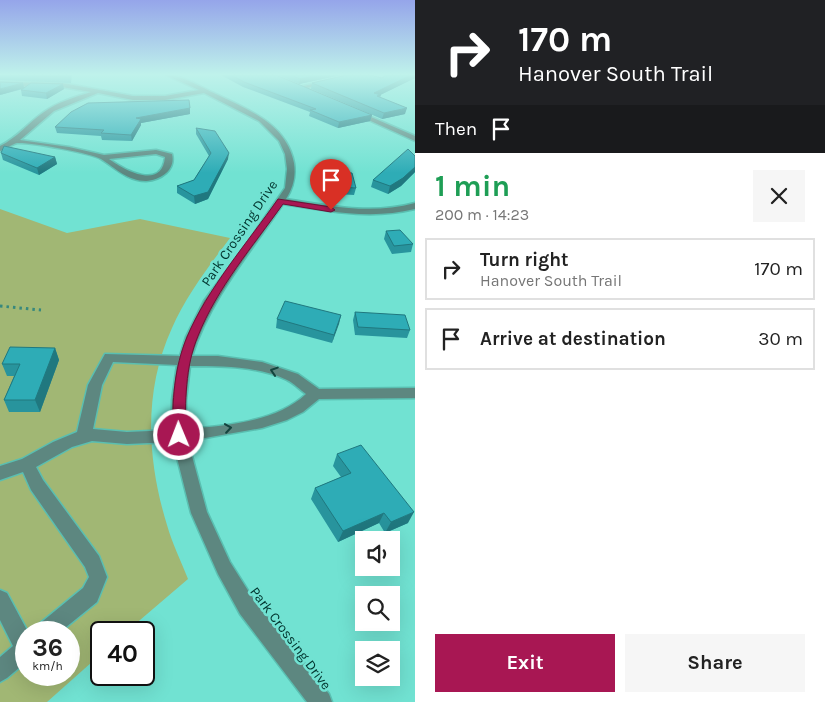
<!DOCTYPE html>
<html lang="en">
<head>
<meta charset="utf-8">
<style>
  body { margin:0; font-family:Karla,sans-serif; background:#f6f6f6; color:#222; height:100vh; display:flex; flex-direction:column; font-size:19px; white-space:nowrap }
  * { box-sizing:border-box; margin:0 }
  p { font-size:16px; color:#767676 }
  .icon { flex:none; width:28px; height:28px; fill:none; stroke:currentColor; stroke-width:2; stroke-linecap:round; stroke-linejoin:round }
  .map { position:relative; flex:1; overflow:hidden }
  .side { display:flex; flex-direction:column; background:#fff; width:410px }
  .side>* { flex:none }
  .hud { background:#202124; color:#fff; overflow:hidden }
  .buttons { position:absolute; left:355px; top:531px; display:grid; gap:10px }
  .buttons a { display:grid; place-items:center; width:45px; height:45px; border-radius:0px; background:#fff; box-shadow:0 5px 20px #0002; font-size:25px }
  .speed { position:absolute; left:15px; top:621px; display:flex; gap:10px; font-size:25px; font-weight:700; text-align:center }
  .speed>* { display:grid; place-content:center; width:65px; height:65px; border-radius:50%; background:#fff; box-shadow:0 5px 20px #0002; line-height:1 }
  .speed small { font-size:12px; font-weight:400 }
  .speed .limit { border:2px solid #111; border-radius:8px; background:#fff; color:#111 }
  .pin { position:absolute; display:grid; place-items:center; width:42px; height:42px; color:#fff; margin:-51px -21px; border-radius:50% 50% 50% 0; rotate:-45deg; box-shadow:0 0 5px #0007 }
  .pin .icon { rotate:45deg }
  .me { position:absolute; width:55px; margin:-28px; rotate:359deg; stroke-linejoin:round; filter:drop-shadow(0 0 4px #0008) }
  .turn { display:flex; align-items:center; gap:18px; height:105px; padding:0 20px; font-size:22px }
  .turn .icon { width:65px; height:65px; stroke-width:2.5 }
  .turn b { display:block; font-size:35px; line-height:42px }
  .then { display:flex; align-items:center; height:48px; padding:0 20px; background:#0003; gap:10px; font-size:19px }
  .round { display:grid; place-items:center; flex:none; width:52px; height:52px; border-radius:0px; background:#f6f6f6 }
  .overview { display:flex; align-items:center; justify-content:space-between; height:85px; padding:0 20px }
  h1 { font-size:30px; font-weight:700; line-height:38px; color:#1e9e55 }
  .cta { display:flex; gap:10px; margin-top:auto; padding:10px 20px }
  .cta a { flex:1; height:58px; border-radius:0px; background:#a81753; color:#fff; font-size:20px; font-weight:700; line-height:58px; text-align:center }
  .cta a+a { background:#f6f6f6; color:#222 }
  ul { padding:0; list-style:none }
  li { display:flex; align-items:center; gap:15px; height:62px; margin:0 10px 8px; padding:0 10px; border:2px solid #e0e0e0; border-radius:0px }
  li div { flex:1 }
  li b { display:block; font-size:19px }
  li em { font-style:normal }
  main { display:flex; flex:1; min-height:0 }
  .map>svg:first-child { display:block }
  .green { fill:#a1b774; fill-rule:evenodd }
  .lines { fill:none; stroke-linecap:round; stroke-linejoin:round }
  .minor-casing { stroke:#5abfb1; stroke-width:3 }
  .path { stroke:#37887d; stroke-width:3; stroke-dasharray:2.5 4; stroke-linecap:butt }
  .minor { fill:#5d8780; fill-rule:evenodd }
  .wall { fill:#28949d }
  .shaded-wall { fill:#20787f }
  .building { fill:#2eacb6; stroke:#20787f }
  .oneway { stroke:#13443e }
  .route { fill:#a81753; stroke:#6d0f36 }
  .labels { text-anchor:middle; stroke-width:5; stroke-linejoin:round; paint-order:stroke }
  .street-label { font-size:14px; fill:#00332d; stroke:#71e2d2 }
</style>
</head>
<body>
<main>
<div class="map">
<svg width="415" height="702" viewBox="0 0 415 702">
  <rect width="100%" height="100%" fill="#71e2d2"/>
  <path class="green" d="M0,209l67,24 73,-14 90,19c-21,28 -44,58 -58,90 -29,63 -25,132 -5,197 5,18 14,36 21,54l-62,53h-25v22l-54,48h-47zM26,632h43v43h-43z"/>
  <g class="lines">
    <defs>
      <g id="minor">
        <path d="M166,75c17,0 34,12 50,19 31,15 71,30 78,69 2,14 -1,25 -8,36 44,7 85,16 129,4v6c-45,11 -87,2 -132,-5 -33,49 -73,95 -91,152h26l44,6 36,12 21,15 96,-1v10l-96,1 -16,13 -16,8 -25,8 -74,13 19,71 23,50 24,38 75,94 3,8h-25l-67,-88 -22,-40 -27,-61 -18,-71 -46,2 -35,-3 -20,6 -36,20 7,13 56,76 8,21 -10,25 -37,30h-25l3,-7 45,-37 6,-11 -4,-10 -54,-77 -8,-18 -23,8v-14l22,-7 31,-17 24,-10 11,-47 17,-31 75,2 6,-19 18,-36 41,-55 40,-58 2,-19 -2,-15 -6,-13 -20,-20 -55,-28 -39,7h-32l-35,-7 -44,18 -34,29 49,7 35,8 52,-5 16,4c4,16 -11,26 -26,27 -18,0 -31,-13 -45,-22 -10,-6 -71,-17 -84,-16 -5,1 -11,6 -17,8v-5c17,-8 28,-23 44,-34 14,-10 31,-15 47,-20l-29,-5 -62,-1v-4l62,1 71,13h32l34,-6zM156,154l9,3c-3,34 -41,13 -56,2zM113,362l64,3 -5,35v30l-45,2 -34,-3 9,-44zM190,366c32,0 68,0 97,14 7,3 13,10 19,14 -30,28 -80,32 -120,35v-29z"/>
        <polygon points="351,75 361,75 298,90 295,88"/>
        <polygon points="353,111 357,111 415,136 415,141 353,113"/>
        <polygon points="0,590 7,593 28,632 26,632 26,662 7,678 0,682 0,657 13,646 0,620"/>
      </g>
    </defs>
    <use href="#minor" class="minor-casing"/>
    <polyline class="path" points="0,306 41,310"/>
    <use href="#minor" class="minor"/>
  </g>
  <g class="wall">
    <polygon points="0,75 72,75 71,83 0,80"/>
    <polygon points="221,75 276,75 372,115 370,121 338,128 309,116 310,112 243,87"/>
    <polygon points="278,75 341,75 299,84"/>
    <polygon points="382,78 415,78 380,95 381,98 405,114 382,119 311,89 312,83"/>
    <polygon points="23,83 24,88 64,89 47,99 22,96 21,90 23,89 0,95"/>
    <polygon points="190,108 190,114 141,123 141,125 132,141 102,140 101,136 57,133 55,127"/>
    <polygon points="196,128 228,159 208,199 195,204 177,193 177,186 194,180 209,156 196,134"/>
    <polygon points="1,153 55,157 57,164 39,175 3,160"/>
    <polygon points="336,172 356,188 354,195 337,194 334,179"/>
    <polygon points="415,172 401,186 388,194 371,187 373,180"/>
    <polygon points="386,231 413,244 411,252 392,254 384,239"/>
    <polygon points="355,312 410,330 407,338 355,335 353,320"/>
    <polygon points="341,315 332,343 276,328 277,319"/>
    <polygon points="55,348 59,360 40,412 9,412 4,400 14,376 7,376 2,364"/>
    <polygon points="337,454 408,523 385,533 379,523 338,542 311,499 315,488 341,477 333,466"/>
  </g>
  <g class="shaded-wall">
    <polygon points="318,75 341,75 299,84 300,79"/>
    <polygon points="411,75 415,75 415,78 372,99 374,93"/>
    <polygon points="23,83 24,88 0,95 0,89"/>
    <polygon points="63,84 64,89 47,99 46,93"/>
    <polygon points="190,108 190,114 141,123 141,125 132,141 131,135 136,118"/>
    <polygon points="407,108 405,114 382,119 384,113"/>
    <polygon points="372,115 370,121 338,128 339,122"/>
    <polygon points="229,153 228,159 208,199 195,204 194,196"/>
    <polygon points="55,157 57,164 39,175 37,168"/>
    <polygon points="415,167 415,172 401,186 388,194 390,186"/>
    <polygon points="341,315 339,324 332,343 334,335"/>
    <polygon points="55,348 59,360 40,412 35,400"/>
    <polygon points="414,512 408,523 385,533 391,522"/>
    <polygon points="384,513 379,523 338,542 343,531"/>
  </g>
  <g class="building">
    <polygon points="5,75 70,75 70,77"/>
    <polygon points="231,75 276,75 372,115 339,122 310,110 316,109 244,82"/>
    <polygon points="291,75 318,75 300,79"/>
    <polygon points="347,75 370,75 382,78 386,75 411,75 374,93 381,95 377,96 407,108 384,113 312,83"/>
    <polygon points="0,82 23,83 0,89"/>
    <polygon points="31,83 63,84 46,93 21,90"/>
    <polygon points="189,100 190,108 136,118 141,119 131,135 101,133 104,130 55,127 71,112 88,103"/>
    <polygon points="196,128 215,131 229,153 208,192 194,196 177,186 194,180 211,153"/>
    <polygon points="4,146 55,157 37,168 1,153"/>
    <polygon points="408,149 415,156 415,167 403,178 390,186 373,180"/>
    <polygon points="336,172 352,173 356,188 338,187"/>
    <polygon points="400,230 413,244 394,246 386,231"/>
    <polygon points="285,301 341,315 334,335 277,319"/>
    <polygon points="355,312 405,315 410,330 358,327"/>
    <polygon points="10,347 55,348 35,400 4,400 20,364 2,364"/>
    <polygon points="361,445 414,512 391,522 384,513 343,531 315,488 351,473 337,454"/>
  </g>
  <defs><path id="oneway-chevron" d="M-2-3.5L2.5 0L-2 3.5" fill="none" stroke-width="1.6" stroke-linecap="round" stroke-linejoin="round" transform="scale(1.25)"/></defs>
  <g class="oneway">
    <use href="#oneway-chevron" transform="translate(274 371) rotate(-162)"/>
    <use href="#oneway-chevron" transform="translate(228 428) rotate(-8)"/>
  </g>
  <linearGradient id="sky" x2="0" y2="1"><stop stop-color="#95a5ea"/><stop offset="0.43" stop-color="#bff2eb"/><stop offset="1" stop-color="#bff2eb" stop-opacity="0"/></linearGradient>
  <rect width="415" height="173" fill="url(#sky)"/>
  <path class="route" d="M278,199l53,8 4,3 -4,2 -48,-8c-30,42 -66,84 -85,132 -13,31 -13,66 -12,99l-2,4 -5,1 -4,-1 -2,-4c-1,-33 1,-67 14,-98 20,-48 61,-95 91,-138z"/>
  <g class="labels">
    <g class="street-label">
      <text transform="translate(239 233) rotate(-56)" y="5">Park Crossing Drive</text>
      <text transform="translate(291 638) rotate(53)" y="5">Park Crossing Drive</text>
    </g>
  </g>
</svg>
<div class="buttons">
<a><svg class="icon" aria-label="sound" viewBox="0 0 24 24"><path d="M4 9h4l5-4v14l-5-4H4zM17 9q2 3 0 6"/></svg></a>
<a><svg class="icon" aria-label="search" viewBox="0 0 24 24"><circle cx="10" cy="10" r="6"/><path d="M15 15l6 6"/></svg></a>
<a><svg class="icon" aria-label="layers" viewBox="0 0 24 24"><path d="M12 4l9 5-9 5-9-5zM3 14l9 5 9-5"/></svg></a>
</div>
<div class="speed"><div>36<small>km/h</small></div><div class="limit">40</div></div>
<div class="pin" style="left:331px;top:210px;background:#d93025"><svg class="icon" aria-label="arrive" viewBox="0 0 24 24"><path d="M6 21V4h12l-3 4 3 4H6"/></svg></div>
<svg class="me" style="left:179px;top:435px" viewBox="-20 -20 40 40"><circle r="17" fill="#a81753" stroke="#fff" stroke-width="3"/><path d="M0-11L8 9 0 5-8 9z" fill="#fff"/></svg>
</div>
<section class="side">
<div class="hud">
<div class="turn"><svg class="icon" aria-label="right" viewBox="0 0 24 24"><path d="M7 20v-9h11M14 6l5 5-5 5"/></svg><div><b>170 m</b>Hanover South Trail</div></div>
<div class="then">Then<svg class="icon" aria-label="arrive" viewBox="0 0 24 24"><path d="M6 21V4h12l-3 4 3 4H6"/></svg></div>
</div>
<div class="overview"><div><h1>1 min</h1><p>200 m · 14:23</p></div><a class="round"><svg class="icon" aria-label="close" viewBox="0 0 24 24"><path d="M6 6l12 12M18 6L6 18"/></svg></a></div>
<ul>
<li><svg class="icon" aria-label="right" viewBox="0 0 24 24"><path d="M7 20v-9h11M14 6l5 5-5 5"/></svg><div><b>Turn right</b><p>Hanover South Trail</p></div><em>170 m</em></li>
<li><svg class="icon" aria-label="arrive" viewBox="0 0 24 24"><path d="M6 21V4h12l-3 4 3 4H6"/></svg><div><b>Arrive at destination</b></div><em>30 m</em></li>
</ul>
<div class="cta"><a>Exit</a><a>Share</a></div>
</section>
</main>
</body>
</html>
